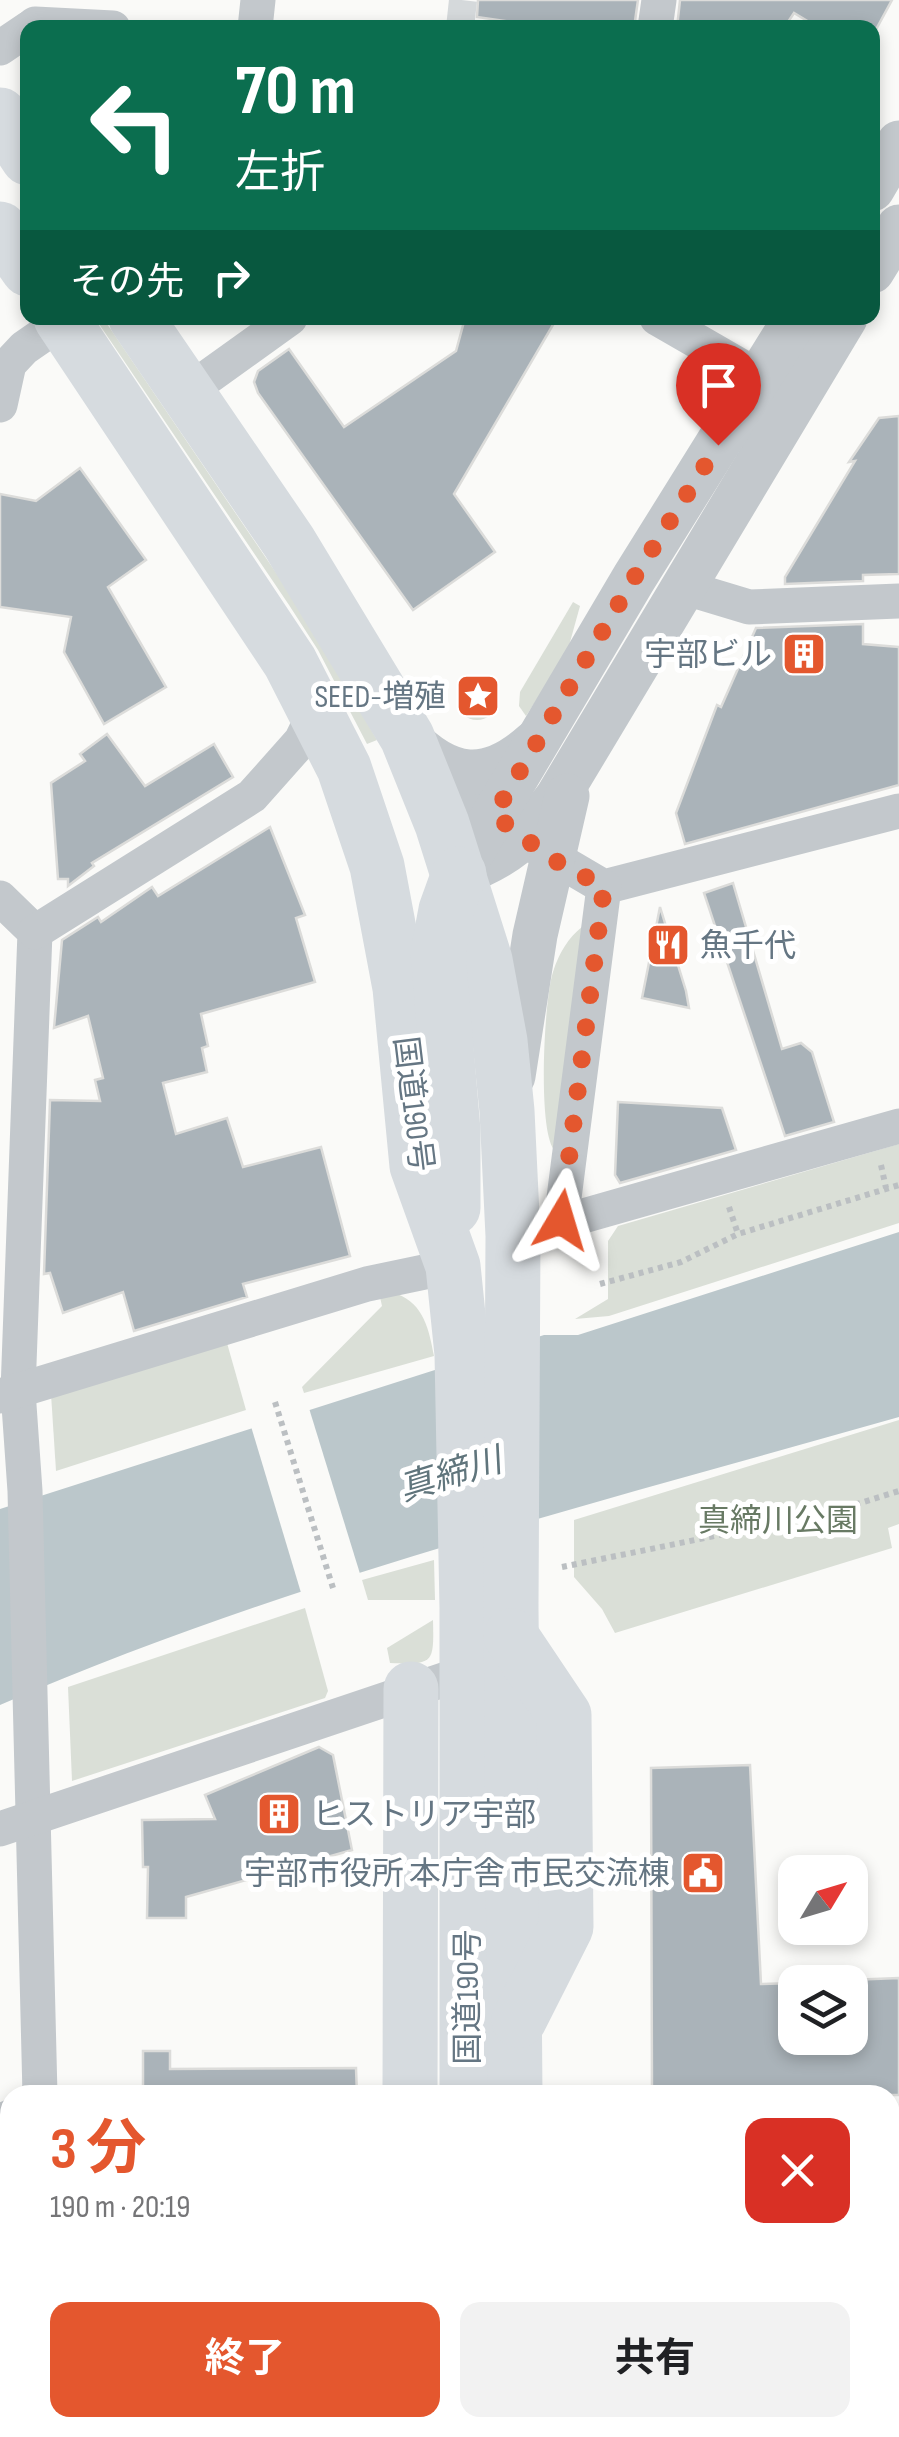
<!DOCTYPE html>
<html lang="ja">
<head>
<meta charset="utf-8">
<style>
  body { margin:0; font-family:"Sofia Sans Condensed","Noto Sans JP",sans-serif; background:#f2f2f2; color:#202124; height:100vh; display:flex; flex-direction:column; font-size:38px; white-space:nowrap }
  * { box-sizing:border-box; margin:0 }
  p { font-size:32px; color:#757577 }
  .icon { flex:none; width:55px; height:55px; fill:none; stroke:currentColor; stroke-width:2; stroke-linecap:round; stroke-linejoin:round }
  .map { position:relative; flex:1; overflow:hidden }
  .panel { position:absolute; left:0px; top:2085px; width:900px; height:352px; display:flex; flex-direction:column; background:#fff; border-radius:30px 30px 0 0; box-shadow:0 5px 15px #0003 }
  .panel>* { flex:none }
  .hud { position:absolute; left:20px; top:20px; width:860px; height:305px; border-radius:20px; box-shadow:0 5px 15px #0003; background:#0b6e4f; color:#fff; overflow:hidden }
  .needle { width:65px; rotate:52deg }
  .tools { position:absolute; left:778px; top:1855px; display:grid; gap:20px }
  .tools a { display:grid; place-items:center; width:90px; height:90px; border-radius:20px; background:#fff; box-shadow:0 5px 15px #0003; font-size:50px }
  .pin { position:absolute; display:grid; place-items:center; width:85px; height:85px; color:#fff; margin:-102px -42px; border-radius:50% 50% 50% 0; rotate:-45deg; box-shadow:0 0 10px #0007 }
  .pin .icon { rotate:45deg }
  .me { position:absolute; width:110px; margin:-55px; rotate:7deg; stroke-linejoin:round; filter:drop-shadow(0 0 8px #0008) }
  .turn { display:flex; align-items:center; gap:35px; height:210px; padding:0 50px; font-size:45px }
  .turn .icon { width:130px; height:130px; stroke-width:2.5 }
  .turn b { display:block; font-size:70px; line-height:85px }
  .then { display:flex; align-items:center; height:95px; padding:0 50px; background:#0003; gap:20px; font-size:38px }
  .round { display:grid; place-items:center; flex:none; width:105px; height:105px; border-radius:20px; background:#f2f2f2 }
  .overview { display:flex; align-items:center; justify-content:space-between; height:170px; padding:0 50px }
  h1 { font-size:60px; font-weight:700; line-height:75px; color:#e4572e }
  .cta { display:flex; gap:20px; margin-top:auto; padding:20px 50px }
  .cta a { flex:1; height:115px; border-radius:20px; background:#e4572e; color:#fff; font-size:40px; font-weight:700; line-height:115px; text-align:center }
  .cta a+a { background:#f2f2f2; color:#202124 }
  .map>svg:first-child { display:block }
  .green { fill:#dadfd7 }
  .water { fill:#bbc7cb }
  .pier { fill:#fafaf8 }
  .building { fill:#aab3b9; stroke:#dcdcda; stroke-width:2.5 }
  .lines { fill:none; stroke-linecap:round; stroke-linejoin:round }
  .pedestrian-tunnel { stroke:#d5d9db; stroke-width:28; stroke-dasharray:28 14; stroke-linecap:butt }
  .path { stroke:#bbbfc2; stroke-width:6; stroke-dasharray:5 5; stroke-linecap:butt }
  .minor { stroke:#c3c8cc; stroke-width:35 }
  .tertiary { stroke:#c3c8cc; stroke-width:45 }
  .primary { stroke:#d6dbdf; stroke-width:55 }
  .trunk { stroke:#d6dbdf; stroke-width:55 }
  .route { stroke:#e4572e; stroke-width:18; stroke-dasharray:0 32.4 }
  .labels { text-anchor:middle; stroke-width:10; stroke-linejoin:round; paint-order:stroke }
  .poi-label { font-size:32px; fill:#657683; stroke:#fff; text-anchor:end }
  .street-label { font-size:32px; fill:#657683; stroke:#fff }
  .park-label { font-size:32px; fill:#687a64; stroke:#fff }
  .water-label { font-size:35px; font-style:italic; fill:#60757c; stroke:#fff }
</style>
</head>
<body>
<div class="map">
<svg width="899" height="2437" viewBox="0 0 899 2437">
  <rect width="100%" height="100%" fill="#fafaf8"/>
  <g class="green">
    <polygon points="95,318 103,318 302,611 377,740 367,744 318,650 289,605"/>
    <polygon points="573,602 580,606 567,653 526,716 519,706 520,692"/>
    <circle cx="477" cy="700" r="20"/>
    <path d="M583,926l-28,225c-18,-18 -11,-152 -2,-179 6,-19 15,-34 30,-46z"/>
    <polygon points="899,1144 899,1223 609,1316 575,1319 608,1299 608,1241 618,1226"/>
    <path d="M397,1294c27,10 32,36 37,62l-130,37 -2,-6 80,-81 -2,-9z"/>
    <polygon points="227,1343 246,1410 56,1471 51,1394"/>
    <polygon points="899,1420 899,1524 888,1528 892,1548 615,1633 602,1609 574,1577 574,1520"/>
    <polygon points="434,1560 435,1600 368,1600 362,1580"/>
    <polygon points="305,1608 328,1691 325,1698 72,1781 68,1687"/>
    <path d="M433,1620c1,43 1,45 -43,43l-3,-15z"/>
  </g>
  <path class="water" d="M899,1232v185c-302,86 -610,163 -899,288v-196l544,-174h34z"/>
  <polygon class="pier" points="308,1405 361,1577 302,1596 250,1423"/>
  <g class="building">
    <polygon points="478,0 638,0 634,28 555,28 477,17"/>
    <polygon points="680,0 892,0 873,35 872,28 819,28 794,13 784,28 677,28"/>
    <polygon points="465,318 557,318 454,494 495,552 413,610 258,393 254,382 258,371 289,349 344,427 456,351"/>
    <polygon points="899,416 899,574 863,575 863,581 785,584 785,577 855,461 849,462 879,418"/>
    <polygon points="80,468 146,560 108,587 166,687 104,724 64,652 71,617 0,607 0,494 36,501"/>
    <polygon points="863,624 863,644 899,647 899,785 685,844 676,813 717,705 721,707 756,628"/>
    <polygon points="107,734 145,786 214,744 233,777 92,863 94,866 68,886 68,879 58,879 51,783 85,761 80,754"/>
    <polygon points="270,827 305,915 296,918 315,982 201,1014 208,1046 202,1048 207,1072 163,1083 176,1134 227,1118 243,1167 321,1147 350,1256 243,1284 247,1297 134,1331 123,1292 63,1313 50,1273 44,1274 50,1100 100,1101 95,1080 103,1078 88,1016 54,1028 62,940 98,917 101,922 152,887 158,896"/>
    <polygon points="733,883 782,1049 801,1043 812,1052 834,1122 785,1136 704,893"/>
    <polygon points="660,907 686,991 689,1008 642,998"/>
    <polygon points="618,1102 722,1108 736,1150 620,1183 615,1175"/>
    <polygon points="319,1747 333,1755 352,1850 186,1897 186,1918 147,1918 148,1867 143,1867 142,1820 215,1819 205,1795"/>
    <polygon points="750,1765 761,1984 795,1983 795,2038 850,2038 850,1980 899,1978 899,2095 652,2095 651,1768"/>
    <polygon points="143,2051 170,2051 170,2069 356,2068 357,2095 143,2095"/>
  </g>
  <g class="lines">
    <polyline class="pedestrian-tunnel" points="460,28 463,0"/>
    <g class="path">
      <polyline points="881,1165 886,1188"/>
      <polyline points="729,1207 738,1234"/>
      <polyline points="600,1284 681,1262 738,1234 899,1185"/>
      <polyline points="275,1402 333,1588"/>
      <polyline points="562,1567 828,1513 899,1491"/>
    </g>
    <g class="minor">
      <polyline points="30,28 35,24 113,28"/>
      <polyline points="255,28 258,0"/>
      <polyline points="655,28 659,0"/>
      <polyline points="0,48 28,29"/>
      <polyline points="657,318 761,378"/>
      <polyline points="187,392 290,318"/>
      <polyline points="0,405 9,364 24,348 63,321"/>
      <polyline points="686,588 749,607 899,601"/>
      <polyline points="435,765 524,840 604,887 899,811"/>
      <polyline points="0,898 35,932 18,1391 25,1491 40,2095"/>
      <polyline points="35,932 252,796 301,741 316,710"/>
      <polyline points="561,1221 604,887"/>
      <polyline points="513,1236 899,1126"/>
      <polyline points="0,1396 367,1284 453,1266"/>
      <polyline points="0,1829 467,1672"/>
      <polyline points="0,2121 10,2117"/>
      <polyline points="39,2437 40,2428"/>
    </g>
    <g class="tertiary">
      <polyline points="872,189 899,143"/>
      <polyline points="872,271 899,227"/>
      <path d="M407,737c42,43 80,48 127,6"/>
      <path d="M459,874c47,-17 69,-37 98,-76l288,-480"/>
      <polyline points="459,874 634,578 796,318"/>
      <polyline points="513,1076 535,935 567,796"/>
      <polyline points="890,2276 899,2275"/>
    </g>
    <polyline class="primary" points="86,2437 115,2428"/>
    <g class="trunk">
      <polyline points="0,115 28,158"/>
      <polyline points="0,229 28,269"/>
      <polyline points="61,318 290,662 344,768 377,866 400,988 417,1166 453,1266 462,1354 467,1608 467,2095"/>
      <polyline points="136,318 289,542 407,737 442,824 485,960 500,1041 507,1111 513,1236 511,1606 515,2095"/>
      <polyline points="453,1208 453,1130 438,953 446,910 459,874"/>
      <polyline points="511,1636 564,1715 566,1927 519,2020"/>
      <polyline points="410,2095 411,1689"/>
      <polyline points="416,2428 416,2437"/>
      <polyline points="471,2428 471,2437"/>
      <polyline points="517,2428 517,2437"/>
      <polyline points="570,2428 570,2437"/>
    </g>
  </g>
  <g class="lines">
    <polyline class="route" points="561,1220 604,887 552,859 494,815 634,578 718,445"/>
  </g>
  <defs>
    <symbol id="building-square" viewBox="-11 -11 22 22"><rect x="-9" y="-9" width="18" height="18" rx="4" fill="#e4572e" stroke="#fff"/><path d="M-4-6H4V6H1V3H-1V6H-4ZM-2.5-4.3h1.7v1.8h-1.7ZM.8-4.3h1.7v1.8H.8ZM-2.5-1h1.7V.8h-1.7ZM.8-1h1.7V.8H.8Z" fill="#fff"/></symbol>
    <symbol id="sight-square" viewBox="-11 -11 22 22"><rect x="-9" y="-9" width="18" height="18" rx="4" fill="#e4572e" stroke="#fff"/><path d="M0-6L1.8-2.2L6-1.7L2.9 1.2L3.7 5.4L0 3.3L-3.7 5.4L-2.9 1.2L-6-1.7L-1.8-2.2Z" fill="#fff"/></symbol>
    <symbol id="restaurant-square" viewBox="-11 -11 22 22"><rect x="-9" y="-9" width="18" height="18" rx="4" fill="#e4572e" stroke="#fff"/><path d="M-5-6h1v4h1v-4h1v4h1v-4h1v5L-1.5 .5V6h-2V.5L-5-1ZM5-6V6H3V1.5H1.5Q1.5-4 5-6Z" fill="#fff"/></symbol>
    <symbol id="civic-square" viewBox="-11 -11 22 22"><rect x="-9" y="-9" width="18" height="18" rx="4" fill="#e4572e" stroke="#fff"/><path d="M-.6-6.5H3V-4.5H.6V-3L4-1V1h2V6H-6V1h2V-1L-.6-3ZM-1.2 2.5V6h2.4V2.5Z" fill="#fff"/></symbol>
  </defs>
  <g fill-rule="evenodd">
    <use href="#building-square" x="779" y="629" width="50" height="50"/>
    <use href="#sight-square" x="453" y="671" width="50" height="50"/>
    <use href="#restaurant-square" x="643" y="920" width="50" height="50"/>
    <use href="#building-square" x="254" y="1789" width="50" height="50"/>
    <use href="#civic-square" x="678" y="1848" width="50" height="50"/>
  </g>
  <g class="labels">
    <g class="poi-label">
      <text x="772" y="665">宇部ビル</text>
      <text x="446" y="707">SEED-増殖</text>
      <text x="700" y="956" text-anchor="start">魚千代</text>
      <text x="312" y="1825" text-anchor="start">ヒストリア宇部</text>
      <text x="670" y="1884">宇部市役所 本庁舎 市民交流棟</text>
    </g>
    <g class="street-label">
      <text transform="translate(414 1104) rotate(83)" y="11">国道190号</text>
      <text transform="translate(467 1997) rotate(-90)" y="11">国道190号</text>
    </g>
    <g class="park-label">
      <text x="778" y="1531">真締川公園</text>
    </g>
    <g class="water-label">
      <text transform="translate(450 1474) rotate(-17)" y="12">真締川</text>
    </g>
  </g>
</svg>
<div class="tools">
<a><svg class="needle" viewBox="-14 -14 28 28"><path d="M0-13l5 13h-10z" fill="#e53935"/><path d="M0 13l5-13h-10z" fill="#757577"/></svg></a>
<a><svg class="icon" aria-label="layers" viewBox="0 0 24 24"><path d="M12 4l9 5-9 5-9-5zM3 14l9 5 9-5"/></svg></a>
</div>
<div class="pin" style="left:718px;top:445px;background:#d93025"><svg class="icon" aria-label="arrive" viewBox="0 0 24 24"><path d="M6 21V4h12l-3 4 3 4H6"/></svg></div>
<svg class="me" style="left:561px;top:1220px" viewBox="-20 -20 40 40"><path d="M0-17L14 15 0 8-14 15z" fill="#e4572e" stroke="#fff" stroke-width="4"/></svg>
<div class="hud">
<div class="turn"><svg class="icon" aria-label="left" viewBox="0 0 24 24"><path d="M17 20v-9H6M10 6l-5 5 5 5"/></svg><div><b>70 m</b>左折</div></div>
<div class="then">その先<svg class="icon" aria-label="right" viewBox="0 0 24 24"><path d="M7 20v-9h11M14 6l5 5-5 5"/></svg></div>
</div>
<section class="panel">
<div class="overview"><div><h1>3 分</h1><p>190 m · 20:19</p></div><a class="round" style="background:#d93025;color:#fff"><svg class="icon" aria-label="close" viewBox="0 0 24 24"><path d="M6 6l12 12M18 6L6 18"/></svg></a></div>
<div class="cta"><a>終了</a><a>共有</a></div>
</section>
</div>
</body>
</html>
